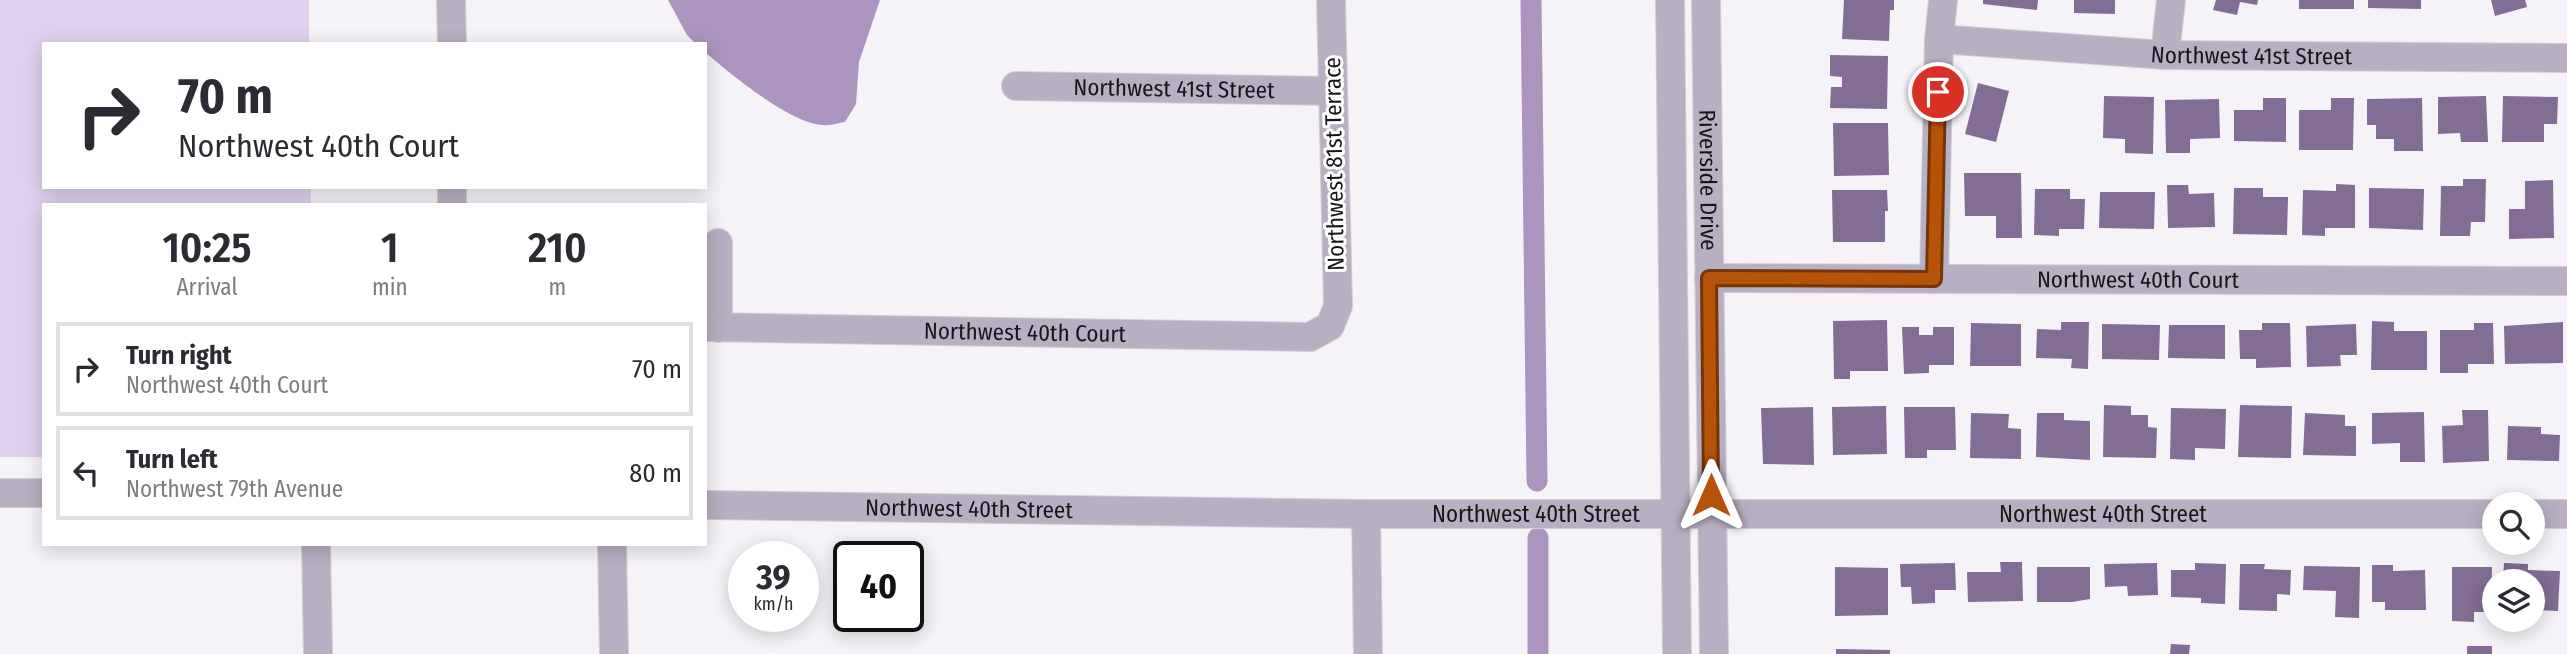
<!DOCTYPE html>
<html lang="en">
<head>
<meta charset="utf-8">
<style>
  body { margin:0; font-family:"Fira Sans Condensed",sans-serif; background:#f7f7f7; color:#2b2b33; height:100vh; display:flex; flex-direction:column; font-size:26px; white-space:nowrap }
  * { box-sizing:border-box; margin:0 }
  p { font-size:23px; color:#7c7c81 }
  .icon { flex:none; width:38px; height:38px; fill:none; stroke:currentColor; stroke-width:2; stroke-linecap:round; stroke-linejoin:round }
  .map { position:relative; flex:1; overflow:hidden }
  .details { position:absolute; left:42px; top:203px; width:665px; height:343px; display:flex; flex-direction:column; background:#fff; border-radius:0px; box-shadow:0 4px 18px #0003 }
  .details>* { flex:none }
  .guide { position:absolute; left:42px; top:42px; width:665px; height:147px; border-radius:0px; box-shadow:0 4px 18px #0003; background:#fff; color:#2b2b33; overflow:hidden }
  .buttons { position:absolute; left:2482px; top:492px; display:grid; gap:14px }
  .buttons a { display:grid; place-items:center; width:63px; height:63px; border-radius:50%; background:#fff; box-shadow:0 4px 18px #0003; font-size:35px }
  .speed { position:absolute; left:728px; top:541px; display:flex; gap:14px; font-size:35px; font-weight:700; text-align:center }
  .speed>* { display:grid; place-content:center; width:91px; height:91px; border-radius:50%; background:#fff; box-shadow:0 4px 18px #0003; line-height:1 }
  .speed small { font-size:18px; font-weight:400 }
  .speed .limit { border:4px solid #111; border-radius:10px; background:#fff; color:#111 }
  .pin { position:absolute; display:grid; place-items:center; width:60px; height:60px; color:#fff; margin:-30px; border:4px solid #fff; border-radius:50%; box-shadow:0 2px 7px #0007 }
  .me { position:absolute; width:77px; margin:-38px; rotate:0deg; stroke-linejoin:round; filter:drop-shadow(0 0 5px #0008) }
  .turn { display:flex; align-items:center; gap:24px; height:147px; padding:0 21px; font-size:32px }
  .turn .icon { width:91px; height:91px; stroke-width:2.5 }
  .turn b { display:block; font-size:49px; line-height:60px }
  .eta { display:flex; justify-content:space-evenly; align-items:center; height:119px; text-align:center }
  .eta b { font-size:42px; font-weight:600; line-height:49px }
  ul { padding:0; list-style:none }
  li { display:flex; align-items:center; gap:21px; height:94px; margin:0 14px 10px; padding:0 7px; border:4px solid #e1e1e2; border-radius:0px }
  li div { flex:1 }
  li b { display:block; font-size:26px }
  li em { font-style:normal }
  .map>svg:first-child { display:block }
  .green { fill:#e0d1ee }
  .water { fill:#ab95be }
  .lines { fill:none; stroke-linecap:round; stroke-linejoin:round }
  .canal { stroke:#ab95be; stroke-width:21 }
  .building { fill:#826d94 }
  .minor-casing { stroke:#d2cfd4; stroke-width:30 }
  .minor { stroke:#b8afc2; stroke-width:28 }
  .route-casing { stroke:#753606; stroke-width:18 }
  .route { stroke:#b45309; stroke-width:12 }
  .labels { text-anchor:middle; stroke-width:6; stroke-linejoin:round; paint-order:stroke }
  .street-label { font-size:23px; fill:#161517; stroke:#fff }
</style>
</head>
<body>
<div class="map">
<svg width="2567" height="654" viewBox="0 0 2567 654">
  <rect width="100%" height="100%" fill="#f6f3f8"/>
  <polygon class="green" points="0,0 309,0 309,44 44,44 44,187 311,187 311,205 44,205 44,457 0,457"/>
  <path class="water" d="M668,0h212l-21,62 -3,42 -11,18c-7,1 -15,4 -22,3 -32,-1 -94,-52 -118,-73v-8h-9l-9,-9z"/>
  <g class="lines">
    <g class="canal">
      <polyline points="1531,0 1537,481"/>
      <polyline points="1538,538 1538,654"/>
    </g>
  </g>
  <g class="building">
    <polygon points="1844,0 1894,0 1894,10 1890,10 1889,41 1842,39"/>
    <polygon points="1983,0 2038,0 2037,10 1983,4"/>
    <polygon points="2074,0 2115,0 2115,14 2074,13"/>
    <polygon points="2216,0 2258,0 2257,5 2240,2 2237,15 2213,10"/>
    <rect x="2299" y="0" width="55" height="9"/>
    <polygon points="2368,0 2421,0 2421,9 2368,8"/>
    <polygon points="2491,0 2525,0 2527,7 2495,16"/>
    <polygon points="1830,55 1888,56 1887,109 1830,108 1831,87 1842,87 1842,77 1830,76"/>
    <polygon points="1978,83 2009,91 1996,142 1965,134"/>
    <polygon points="2104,96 2154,97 2153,154 2125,153 2125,139 2103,138"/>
    <polygon points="2486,96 2488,142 2461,142 2460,133 2438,134 2438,97"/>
    <polygon points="2503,96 2558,97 2557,124 2544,124 2544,142 2502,142"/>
    <polygon points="2263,98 2286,98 2286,142 2234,141 2234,110 2263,110"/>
    <polygon points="2331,98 2354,98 2353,150 2299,150 2299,110 2331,110"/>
    <polygon points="2422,98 2423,151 2394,151 2394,139 2376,139 2376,125 2367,125 2367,99"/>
    <polygon points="2219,99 2220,138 2190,139 2190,153 2166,153 2165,100"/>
    <polygon points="1833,123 1888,123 1889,175 1834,176"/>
    <polygon points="1964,173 2021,173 2022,238 1996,238 1996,216 1965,216"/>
    <polygon points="2463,179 2486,179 2485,222 2471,222 2470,236 2440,236 2441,186 2463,186"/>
    <polygon points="2553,180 2554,238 2509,239 2509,209 2525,209 2525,181"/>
    <polygon points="2336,184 2355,185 2355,228 2325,228 2325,236 2302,235 2303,190 2336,191"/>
    <polygon points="2167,185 2188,185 2189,194 2214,193 2215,227 2168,228"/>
    <polygon points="2234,188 2263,188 2263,197 2288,197 2287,235 2233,234"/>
    <polygon points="2369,188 2424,189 2423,230 2369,228"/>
    <polygon points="2035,189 2070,189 2070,199 2085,199 2084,229 2059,229 2059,236 2034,235"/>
    <polygon points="1832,190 1887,190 1888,211 1885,211 1885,242 1833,242"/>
    <polygon points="2100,192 2155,192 2154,229 2099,228"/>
    <polygon points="1887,320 1888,371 1850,371 1850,379 1834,379 1833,321"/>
    <polygon points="2372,321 2394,322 2394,331 2427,331 2427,370 2371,370"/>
    <polygon points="2061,322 2089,322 2088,369 2071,368 2072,359 2036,358 2037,329 2061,330"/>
    <polygon points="2563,322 2563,363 2505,364 2504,326"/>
    <polygon points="1971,323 2021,324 2021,366 1970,366"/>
    <polygon points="2262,323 2290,323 2291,367 2256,368 2256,359 2240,359 2239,330 2262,330"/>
    <polygon points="2474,323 2493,323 2494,364 2468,364 2468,373 2440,373 2440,330 2474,330"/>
    <polygon points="2102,324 2160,325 2159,360 2102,359"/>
    <polygon points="2356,324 2357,355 2340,355 2341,366 2307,367 2306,326"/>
    <polygon points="2169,325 2225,325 2225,359 2168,358"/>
    <polygon points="1902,327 1919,327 1919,335 1933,335 1933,327 1954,327 1954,365 1929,365 1929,373 1904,374"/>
    <polygon points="2104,405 2131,406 2131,415 2148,415 2148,427 2157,428 2156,458 2103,457"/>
    <polygon points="2240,405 2292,406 2291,458 2238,457"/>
    <polygon points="1886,406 1887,454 1833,455 1832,407"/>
    <polygon points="1813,407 1814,465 1763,464 1761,408"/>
    <polygon points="1904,407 1955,407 1956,450 1927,450 1927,458 1905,458"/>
    <polygon points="2171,408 2226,409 2225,449 2195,448 2195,460 2170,459"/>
    <polygon points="2462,410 2488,410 2489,461 2443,463 2442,426 2463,425"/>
    <polygon points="2424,412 2425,462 2400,462 2400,443 2372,444 2372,413"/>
    <polygon points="1971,413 2009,414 2008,428 2021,429 2021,459 1970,458"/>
    <polygon points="2037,413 2064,413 2064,420 2090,421 2090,460 2036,457"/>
    <polygon points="2305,413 2345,415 2345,426 2356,426 2356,456 2303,455"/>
    <polygon points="2508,426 2541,427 2541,434 2560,435 2559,461 2507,460"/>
    <polygon points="2000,562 2022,562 2023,601 1968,602 1967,572 2001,572"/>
    <polygon points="1955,563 1956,590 1935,590 1935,603 1912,604 1911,587 1901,587 1900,564"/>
    <polygon points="2157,563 2158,595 2128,596 2127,586 2105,587 2104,564"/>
    <polygon points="2195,563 2226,564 2225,604 2201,603 2201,598 2171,597 2171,570 2195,570"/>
    <polygon points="2504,563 2528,564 2528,570 2560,571 2558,611 2532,610 2532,581 2503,581"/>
    <polygon points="2240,564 2265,564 2264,569 2291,570 2290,595 2277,594 2277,611 2239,610"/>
    <polygon points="2372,565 2393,565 2393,571 2425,570 2426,610 2385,610 2385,602 2372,602"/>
    <polygon points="2304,566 2360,567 2359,618 2335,617 2336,591 2303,590"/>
    <polygon points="1835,567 1888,568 1888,615 1835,616"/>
    <polygon points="2037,567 2090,567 2090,599 2072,602 2037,602"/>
    <polygon points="2452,567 2492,567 2491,612 2474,612 2474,622 2452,621"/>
    <polygon points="2171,644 2190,645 2189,654 2170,654"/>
    <rect x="2467" y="646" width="25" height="8"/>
    <polygon points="1836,649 1890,650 1890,654 1836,654"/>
  </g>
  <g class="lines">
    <defs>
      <g id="minor">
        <polyline points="451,0 452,44"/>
        <polyline points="1670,0 1677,654"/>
        <path id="s1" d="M1706,0l8,654"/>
        <path id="s2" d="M1939,39l226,16 402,3"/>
        <polyline points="2165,55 2171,0"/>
        <path id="s3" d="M1016,86l316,5"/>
        <polyline points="452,187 452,205"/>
        <polyline points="718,243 718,328"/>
        <path id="s4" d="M1709,278l858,3"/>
        <polyline points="1934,279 1939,39 1943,0"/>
        <path id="s5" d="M705,327l605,10 20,-11 8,-20 -7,-306"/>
        <polyline points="0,493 44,493"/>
        <path id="s6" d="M705,505l661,9h1128"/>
        <polyline points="1366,514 1368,654"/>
        <polyline points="2532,514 2567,514"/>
        <polyline points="316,544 318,654"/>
        <polyline points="612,544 614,654"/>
      </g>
    </defs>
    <use href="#minor" class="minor-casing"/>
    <use href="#minor" class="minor"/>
  </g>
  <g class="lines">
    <defs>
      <polyline id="route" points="1711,495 1709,278 1934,279 1938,92"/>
    </defs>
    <use href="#route" class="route-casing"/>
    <use href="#route" class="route"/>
  </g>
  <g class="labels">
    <g class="street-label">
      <text dy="8" stroke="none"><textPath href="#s2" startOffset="313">Northwest 41st Street</textPath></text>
      <text dy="8" stroke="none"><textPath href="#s3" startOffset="158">Northwest 41st Street</textPath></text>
      <text transform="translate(1334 164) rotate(-91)" y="8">Northwest 81st Terrace</text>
      <text dy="8" stroke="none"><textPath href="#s1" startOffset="180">Riverside Drive</textPath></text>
      <text dy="8" stroke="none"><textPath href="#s4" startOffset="429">Northwest 40th Court</textPath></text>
      <text dy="8" stroke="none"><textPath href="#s5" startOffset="320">Northwest 40th Court</textPath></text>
      <text dy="8" stroke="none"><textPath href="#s6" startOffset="264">Northwest 40th Street</textPath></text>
      <text dy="8" stroke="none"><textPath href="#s6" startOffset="1398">Northwest 40th Street</textPath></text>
      <text dy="8" stroke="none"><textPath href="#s6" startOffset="831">Northwest 40th Street</textPath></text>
    </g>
  </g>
</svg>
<div class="buttons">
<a><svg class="icon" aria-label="search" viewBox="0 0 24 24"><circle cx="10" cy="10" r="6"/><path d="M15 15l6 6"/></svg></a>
<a><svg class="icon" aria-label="layers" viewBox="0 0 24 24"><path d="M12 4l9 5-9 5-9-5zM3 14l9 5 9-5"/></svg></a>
</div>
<div class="speed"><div>39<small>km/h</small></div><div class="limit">40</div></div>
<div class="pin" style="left:1938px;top:92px;background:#d93025"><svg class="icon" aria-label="arrive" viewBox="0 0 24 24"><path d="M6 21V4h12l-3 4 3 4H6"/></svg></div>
<svg class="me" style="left:1711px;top:495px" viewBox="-20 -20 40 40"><path d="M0-17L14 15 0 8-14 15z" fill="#b45309" stroke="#fff" stroke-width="4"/></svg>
<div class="guide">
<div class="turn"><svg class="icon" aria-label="right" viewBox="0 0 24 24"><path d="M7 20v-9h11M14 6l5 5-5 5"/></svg><div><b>70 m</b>Northwest 40th Court</div></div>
</div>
<section class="details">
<div class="eta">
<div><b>10:25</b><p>Arrival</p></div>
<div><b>1</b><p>min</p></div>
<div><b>210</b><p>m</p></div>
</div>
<ul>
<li><svg class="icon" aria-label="right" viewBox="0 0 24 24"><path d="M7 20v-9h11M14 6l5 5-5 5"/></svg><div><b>Turn right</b><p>Northwest 40th Court</p></div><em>70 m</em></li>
<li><svg class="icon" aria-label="left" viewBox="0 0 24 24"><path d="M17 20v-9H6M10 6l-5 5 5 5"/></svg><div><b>Turn left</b><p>Northwest 79th Avenue</p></div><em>80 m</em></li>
</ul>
</section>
</div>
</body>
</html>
